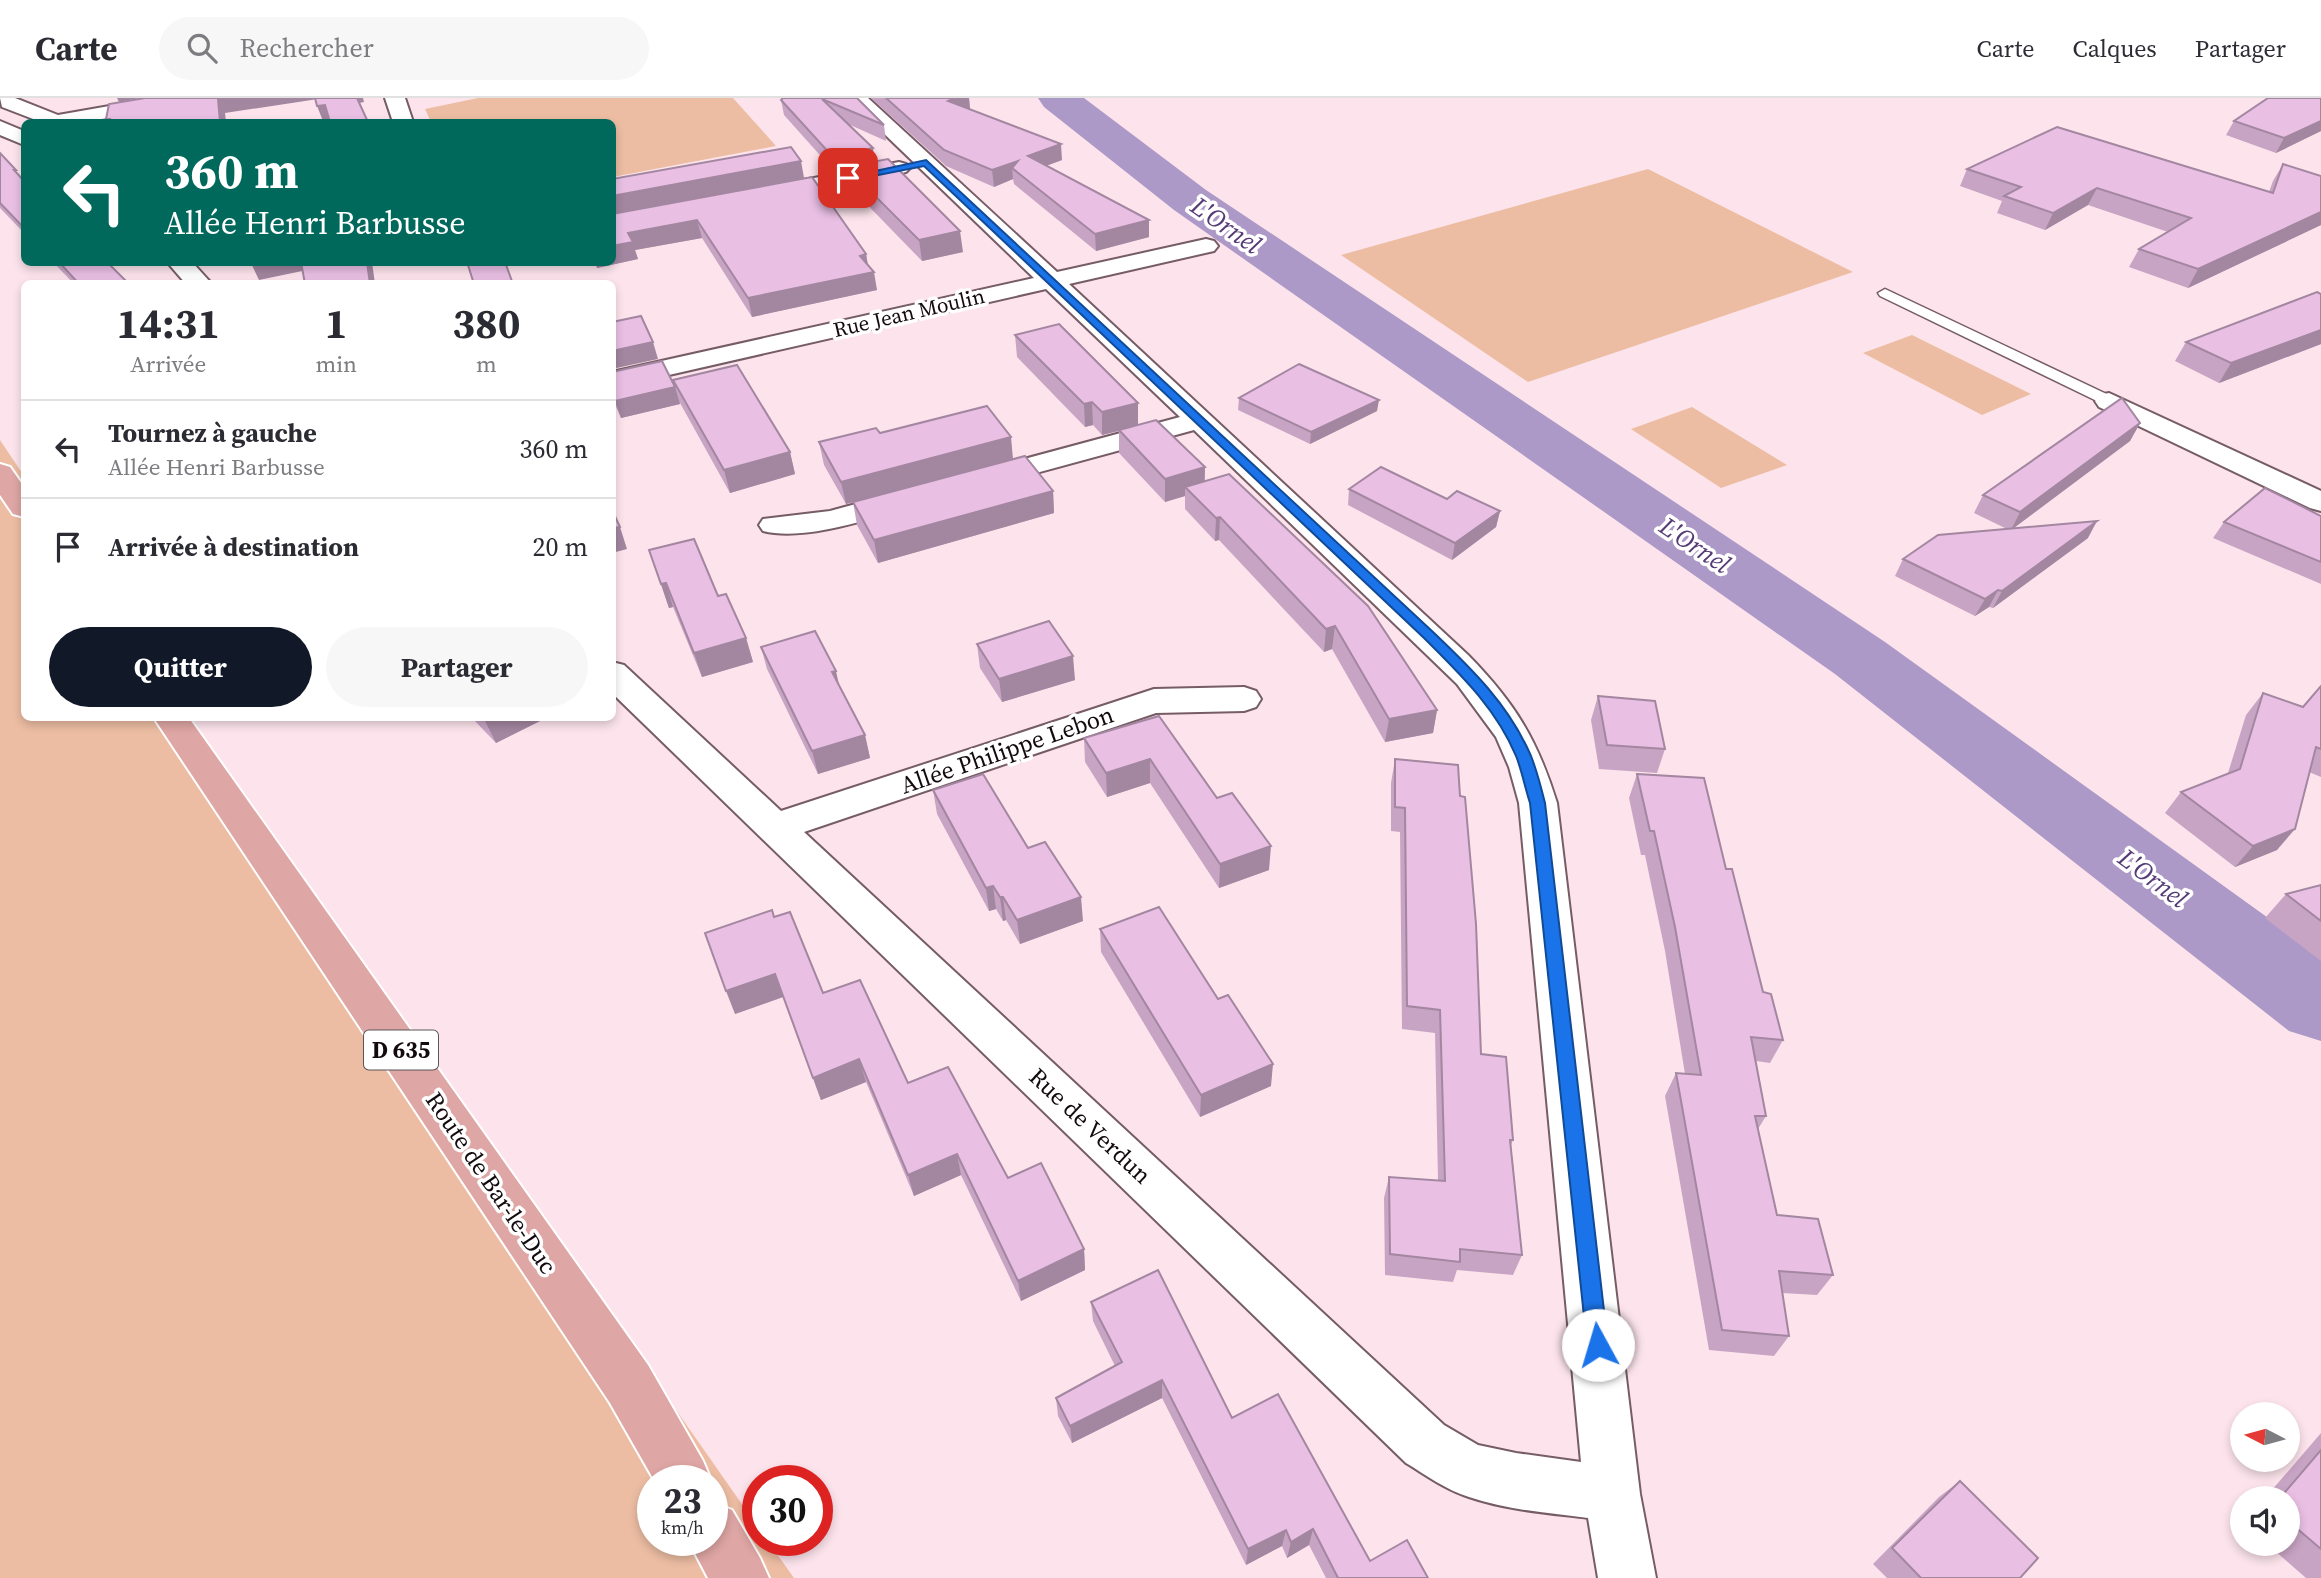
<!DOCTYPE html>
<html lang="fr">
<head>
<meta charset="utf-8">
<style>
  body { margin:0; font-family:"Source Serif 4",serif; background:#f7f7f7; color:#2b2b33; height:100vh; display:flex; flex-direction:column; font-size:26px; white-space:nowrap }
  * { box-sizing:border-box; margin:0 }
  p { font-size:23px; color:#7c7c81 }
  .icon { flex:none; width:38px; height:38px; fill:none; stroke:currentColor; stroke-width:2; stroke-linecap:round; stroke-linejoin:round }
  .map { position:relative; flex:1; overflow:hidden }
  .side { position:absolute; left:21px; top:182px; width:595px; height:441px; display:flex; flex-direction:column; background:#fff; border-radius:10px; box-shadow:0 4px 10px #0003 }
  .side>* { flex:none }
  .guide { position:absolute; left:21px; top:21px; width:595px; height:147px; border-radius:10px; box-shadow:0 4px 10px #0003; background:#00695c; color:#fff; overflow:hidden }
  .needle { width:46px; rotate:276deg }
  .buttons { position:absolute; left:2230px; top:1304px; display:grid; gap:14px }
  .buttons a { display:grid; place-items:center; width:70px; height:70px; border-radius:50%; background:#fff; box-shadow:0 4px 10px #0003; font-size:35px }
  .speed { position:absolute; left:637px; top:1367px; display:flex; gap:14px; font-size:35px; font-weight:700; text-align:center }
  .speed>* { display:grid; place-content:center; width:91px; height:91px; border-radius:50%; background:#fff; box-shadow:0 4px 10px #0003; line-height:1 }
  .speed small { font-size:18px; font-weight:400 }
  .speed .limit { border:10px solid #d22; background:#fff; color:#111 }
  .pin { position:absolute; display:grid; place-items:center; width:60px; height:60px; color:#fff; margin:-30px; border-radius:14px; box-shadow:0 4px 10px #0006 }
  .me { position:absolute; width:77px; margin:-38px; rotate:354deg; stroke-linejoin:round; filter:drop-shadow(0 0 5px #0008) }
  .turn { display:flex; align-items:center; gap:24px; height:147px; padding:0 28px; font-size:32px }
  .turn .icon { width:91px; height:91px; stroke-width:2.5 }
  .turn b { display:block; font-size:49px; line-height:60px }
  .eta { display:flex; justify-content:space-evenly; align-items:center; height:119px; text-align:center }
  .eta b { font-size:42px; font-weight:700; line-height:49px }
  .primary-button { display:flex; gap:14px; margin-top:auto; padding:14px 28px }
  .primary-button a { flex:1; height:80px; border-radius:42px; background:#111827; color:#fff; font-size:28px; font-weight:700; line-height:80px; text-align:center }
  .primary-button a+a { background:#f7f7f7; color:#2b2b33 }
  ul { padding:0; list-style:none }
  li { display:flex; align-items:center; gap:21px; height:98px; padding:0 28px; border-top:2px solid #e1e1e2 }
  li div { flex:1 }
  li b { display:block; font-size:26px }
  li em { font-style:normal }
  header { display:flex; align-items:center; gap:42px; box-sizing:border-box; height:98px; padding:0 35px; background:#fff; border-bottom:2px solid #e1e1e2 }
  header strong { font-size:33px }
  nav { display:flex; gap:38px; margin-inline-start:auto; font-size:24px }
  .search { width:490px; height:63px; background:#f7f7f7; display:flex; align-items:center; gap:18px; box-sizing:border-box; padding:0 24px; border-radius:38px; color:#7c7c81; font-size:26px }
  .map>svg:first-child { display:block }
  .green { fill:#ecbda3; fill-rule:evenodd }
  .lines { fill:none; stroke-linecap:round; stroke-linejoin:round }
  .river { fill:#ac99c7; fill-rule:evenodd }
  .lane-casing { stroke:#765c65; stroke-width:3 }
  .street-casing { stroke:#765c65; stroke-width:4 }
  .primary-casing { stroke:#fff; stroke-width:4 }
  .lane { fill:#fff; fill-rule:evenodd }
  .street { fill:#fff; fill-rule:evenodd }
  .primary { fill:#dea6a4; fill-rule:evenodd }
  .wall { fill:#c8a4c4 }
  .shaded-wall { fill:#a386a0 }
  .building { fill:#e9bfe4; stroke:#a386a0; stroke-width:2 }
  .route { fill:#1a73e8; stroke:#114b97; stroke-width:2 }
  .labels { text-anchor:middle; stroke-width:7; stroke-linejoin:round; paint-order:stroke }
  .far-street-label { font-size:21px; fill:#130a0d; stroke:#fff }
  .shield { fill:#fff; stroke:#5a5456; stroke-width:2 }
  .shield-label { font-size:23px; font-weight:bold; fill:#130a0d }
  .street-label { font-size:24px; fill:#130a0d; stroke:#fff }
  .water-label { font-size:26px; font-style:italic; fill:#553a75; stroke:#fff }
</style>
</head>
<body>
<header>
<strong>Carte</strong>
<div class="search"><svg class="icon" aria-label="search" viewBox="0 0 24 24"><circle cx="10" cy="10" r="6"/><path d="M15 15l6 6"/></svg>Rechercher</div>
<nav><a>Carte</a><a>Calques</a><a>Partager</a></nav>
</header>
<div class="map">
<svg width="2321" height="1480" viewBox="0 0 2321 1480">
  <rect width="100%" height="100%" fill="#fde4ec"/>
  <g class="green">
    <polygon points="478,0 733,0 776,48 613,79 612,24 431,24 425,11"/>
    <polygon points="1648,71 1853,174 1528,284 1341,157"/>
    <polygon points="1912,237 2031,296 1982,317 1863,255"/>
    <polygon points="1692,309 1787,367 1721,390 1631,331"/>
    <path d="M0,342l24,36v242h167l567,809v13h9l27,38h-794zM653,1382h59v60h-59z"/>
  </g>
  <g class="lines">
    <polygon class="river" points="1038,0 1084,0 1206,92 1885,544 2321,858 2321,943 2289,933 1835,576 1174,112 1044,9"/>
    <defs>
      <polygon id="lane" points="1885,191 2115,300 2117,303 2109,308 2103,306 1880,198 1878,195"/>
      <g id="street">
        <polygon points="0,0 15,0 58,17 155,0 197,0 187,6 85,24 41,24 2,9"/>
        <polygon points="385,0 405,0 413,24 393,24"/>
        <path d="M847,0h21l189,174 149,-33 8,2 4,5 -4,5 -145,33 399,371c47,48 69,84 89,148l83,691 16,84h-58l-10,-60c-39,-5 -81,-8 -119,-21 -23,-7 -43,-22 -63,-34l-794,-770v-31l12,3 157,146 373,-122 90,-2 12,4 5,8 -5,8 -12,4 -88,2 -352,119 640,593 34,20 38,8 65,9 -62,-659 -10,-36 -13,-30 -39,-53 -263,-254 -202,55 -10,3 -10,-3 -5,-6 5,-6 208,-56 -134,-128 -434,99v-16l422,-94z"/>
        <polygon points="0,23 24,33 24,47 0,37"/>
        <polygon points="899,64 906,66 910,70 906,74 766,103 758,101 755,96 758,91 766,89"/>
        <polygon points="167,164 192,164 212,186 186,186"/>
        <polygon points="2109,295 2321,393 2321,413 2310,410 2099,309 2095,303 2099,297"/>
        <path d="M907,392l11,3 4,6 -4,6c-43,12 -112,37 -155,26l-4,-6 4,-6 67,-8z"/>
      </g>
      <g id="primary">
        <polygon points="0,366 10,369 24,389 24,419 13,416 0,397"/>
        <polygon points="154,620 189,620 648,1267 703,1363 711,1382 654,1382 610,1305"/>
        <polygon points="712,1404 732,1412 760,1460 769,1480 708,1480 688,1442 712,1442"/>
      </g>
    </defs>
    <use href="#lane" class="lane-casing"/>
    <use href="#street" class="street-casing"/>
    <use href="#primary" class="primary-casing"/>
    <use href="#lane" class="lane"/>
    <use href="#street" class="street"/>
    <use href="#primary" class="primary"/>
  </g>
  <g class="wall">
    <polygon points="857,0 884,27 886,43 848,26 875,64 963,154 922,163 850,89 847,71 835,74 784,17 781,2"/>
    <polygon points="871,0 969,0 970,11 1062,62 1046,68 1149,122 1149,139 1096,153 1014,86 1013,81 994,89 946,68"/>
    <polygon points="2321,0 2321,33 2276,55 2226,37 2234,23"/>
    <polygon points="0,55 24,83 24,135 0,110"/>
    <polygon points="2283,66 2321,78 2321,127 2188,190 2129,169 2139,151 2168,134 2088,107 2045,132 1997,115 2002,103 1960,88 1967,71 2269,94 2273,83"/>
    <polygon points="812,79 866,156 868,167 877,192 752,219 702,140 635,152 638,161 597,170 595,164 612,164 612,116"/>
    <polygon points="53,164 107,164 129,186 74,186"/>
    <polygon points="2321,196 2321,246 2219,285 2175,263 2186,244"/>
    <polygon points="1015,237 1138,305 1138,327 1205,369 1205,383 1437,612 1433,635 1385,644 1332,551 1324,554 1219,442 1215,443 1185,411 1185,398 1165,404 1119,355 1119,333 1102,337 1093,327 1085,329 1017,259"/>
    <polygon points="612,274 674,287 673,282 790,354 795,376 730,395 680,305 680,306 621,320 612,300"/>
    <polygon points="1239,300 1377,313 1310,346 1238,312"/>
    <polygon points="2140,325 2130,343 2014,430 2088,440 1993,510 1989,509 1975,518 1895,478 1903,461 2007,431 1974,415 1983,397"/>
    <polygon points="880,335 1013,361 1053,393 1054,415 878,465 857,427 853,404 846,406 824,367 819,344"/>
    <polygon points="1349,391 1447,401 1500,413 1496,429 1452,462 1348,407"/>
    <polygon points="2321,418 2321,486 2213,440 2224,424"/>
    <polygon points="649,452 718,498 746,540 753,564 702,579 673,509 669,510"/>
    <polygon points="977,546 1075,582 1002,604 980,570"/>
    <polygon points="761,549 865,637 870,660 818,676 767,571"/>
    <polygon points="2321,588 2321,679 2309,674 2277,752 2235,769 2165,715 2181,694 2228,675 2246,617 2263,595 2303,609"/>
    <polygon points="1598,598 1665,651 1657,675 1599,671 1591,622"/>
    <polygon points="1159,618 1217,700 1269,772 1219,790 1150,685 1107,699 1085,664 1084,640"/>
    <polygon points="472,620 546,620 496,645"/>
    <polygon points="1395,661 1460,698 1481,956 1513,1042 1511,1047 1522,1157 1513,1177 1457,1172 1453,1184 1385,1177 1384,1100 1389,1079 1438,1083 1435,935 1402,931 1400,734 1391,733 1391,685"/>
    <polygon points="1637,676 1726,771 1763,894 1783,942 1770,965 1756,963 1766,1018 1758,1031 1777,1117 1833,1177 1817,1197 1782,1195 1789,1238 1774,1258 1709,1252 1665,998 1676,975 1685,976 1665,853 1645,757 1641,757 1629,700"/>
    <polygon points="933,692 1028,750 1083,823 1020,846 1006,822 1003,823 996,811 989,813 937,716"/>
    <polygon points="2321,787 2321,863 2265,820 2286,796"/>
    <polygon points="774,819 823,895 908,985 1084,1151 1085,1172 1021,1203 961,1077 914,1098 866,984 821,1002 783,899 735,916"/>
    <polygon points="1100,831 1218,901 1271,988 1200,1019 1101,854"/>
    <polygon points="1091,1204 1232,1320 1370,1463 1428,1480 1326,1480 1309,1447 1287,1460 1282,1448 1246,1467 1162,1300 1072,1345 1058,1318 1056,1300 1115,1268 1093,1223"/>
    <polygon points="2321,1335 2321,1480 2306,1480 2267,1446 2287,1446 2287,1400 2265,1400"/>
    <polygon points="1960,1383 2020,1480 1887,1480 1873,1466 1939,1399"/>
  </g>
  <g class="shaded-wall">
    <polygon points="117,0 140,0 119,4"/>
    <polygon points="222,0 318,0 318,1 225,15 226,24 220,24 218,1"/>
    <polygon points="357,0 363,0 364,4 359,5"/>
    <polygon points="955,0 969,0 970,11 948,3"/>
    <polygon points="325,7 331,22 323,23 317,8"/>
    <polygon points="2321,23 2321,33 2276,55 2284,40"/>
    <polygon points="1061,46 1062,62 1029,74 1028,58"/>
    <polygon points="873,50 875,66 846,69 847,71 835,74 832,58"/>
    <polygon points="801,63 804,80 612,116 612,98"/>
    <polygon points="1018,63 1012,70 1013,81 994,89 992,72"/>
    <polygon points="2097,90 2088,107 2045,132 2053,115"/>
    <polygon points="2321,114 2321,127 2188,190 2198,171"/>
    <polygon points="697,122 702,140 635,152 638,161 597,170 596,164 612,164 612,148 628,135"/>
    <polygon points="1149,122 1149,139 1096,153 1095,136"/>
    <polygon points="960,133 963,154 922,163 919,142"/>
    <polygon points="866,156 869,174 860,158"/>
    <polygon points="255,164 304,164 307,172 259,182 251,165"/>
    <polygon points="367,164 372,164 375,186 370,186"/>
    <polygon points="874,174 877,192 752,219 748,200"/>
    <polygon points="2321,232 2321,246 2219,285 2231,265"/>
    <polygon points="653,244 658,261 612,271 612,253"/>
    <polygon points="675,289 680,306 621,320 615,303"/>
    <polygon points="1379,302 1377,313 1310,346 1311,334"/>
    <polygon points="1092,304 1093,327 1085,329 1084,306"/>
    <polygon points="1138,305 1138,328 1102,337 1102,314"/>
    <polygon points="2140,325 2130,343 2011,432 2020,414"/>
    <polygon points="1011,339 1013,361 846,406 841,384"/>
    <polygon points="790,354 795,376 730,395 724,372"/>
    <polygon points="1205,369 1204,392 1185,389 1185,398 1165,404 1165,381"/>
    <polygon points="1053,393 1054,415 878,465 874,442"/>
    <polygon points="1500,413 1496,429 1452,462 1455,445"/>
    <polygon points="1220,419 1219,442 1215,443 1216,420"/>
    <polygon points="2097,423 2088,440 1993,510 2002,493"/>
    <polygon points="620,429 627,451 612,455 612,430"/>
    <polygon points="666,485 673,509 669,510 661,486"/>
    <polygon points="1998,492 1989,509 1975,518 1985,501"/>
    <polygon points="1335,528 1332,551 1324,554 1326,531"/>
    <polygon points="746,540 753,564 702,579 694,555"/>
    <polygon points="1073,558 1075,582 1002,604 999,581"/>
    <polygon points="836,573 841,596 832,574"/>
    <polygon points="1437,612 1433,635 1385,644 1389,621"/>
    <polygon points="488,620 546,620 496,645 484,621"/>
    <polygon points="865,637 870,660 818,676 812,653"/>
    <polygon points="1150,661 1150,685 1107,699 1106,675"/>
    <polygon points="2295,731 2277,752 2235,769 2253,748"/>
    <polygon points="1271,748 1269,772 1219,790 1220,766"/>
    <polygon points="993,788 996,811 989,813 986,790"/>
    <polygon points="1000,799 1003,799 1006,822 1003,823"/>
    <polygon points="1081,799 1083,823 1020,846 1017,822"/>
    <polygon points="775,876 783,899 735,916 726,893"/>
    <polygon points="859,961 866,984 821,1002 813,980"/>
    <polygon points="1273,966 1271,988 1200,1019 1201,997"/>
    <polygon points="957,1056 961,1077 914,1098 908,1077"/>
    <polygon points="1084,1151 1085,1172 1021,1203 1018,1183"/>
    <polygon points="1162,1282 1162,1300 1072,1345 1070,1328"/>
    <polygon points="1313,1431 1309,1447 1287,1460 1291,1444"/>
    <polygon points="1286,1432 1282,1448 1246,1467 1248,1451"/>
  </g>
  <g class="building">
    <polygon points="145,0 222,0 218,1 220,24 109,24 110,21 106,21 109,6"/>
    <polygon points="315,0 357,0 368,24 330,24 325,7 317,8"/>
    <polygon points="783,0 857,0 884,27 822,1 873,50 832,58 781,2"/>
    <polygon points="886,0 955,0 948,3 1061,46 1028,58 1149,122 1095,136 1012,70 1018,63 992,72 944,52"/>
    <polygon points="2268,0 2321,0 2321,23 2284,40 2234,23"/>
    <polygon points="2057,29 2273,95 2283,66 2321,78 2321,114 2198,171 2139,151 2191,120 2097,90 2053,115 2004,98 2021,89 1967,71"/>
    <polygon points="791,49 801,63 612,98 612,81"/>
    <polygon points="0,55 16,72 14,72 24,83 24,130 0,105"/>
    <polygon points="888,61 960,133 919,142 846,69"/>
    <polygon points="812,79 866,156 860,158 874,174 748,200 697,122 628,135 633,144 612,148 612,116"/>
    <polygon points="59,164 107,164 129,186 79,186"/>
    <polygon points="301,164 367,164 370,186 305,186"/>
    <polygon points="467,164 505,164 513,186 474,186"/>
    <polygon points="2317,194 2321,196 2321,232 2231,265 2186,244"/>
    <polygon points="641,218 653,244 612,253 612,224"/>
    <polygon points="1059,226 1138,305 1102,314 1092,304 1084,306 1015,237"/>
    <polygon points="662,263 675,289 615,303 612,296 612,274"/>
    <polygon points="1299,266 1379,302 1311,334 1239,300"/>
    <polygon points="737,267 790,354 724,372 673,282"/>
    <polygon points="2122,300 2140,325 2020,414 1983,397"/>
    <polygon points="987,308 1011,339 841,384 819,344 876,330 880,335"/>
    <polygon points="1156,322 1205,369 1165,381 1119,332"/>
    <polygon points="1025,358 1053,393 874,442 853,404"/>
    <polygon points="1381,369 1447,401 1457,393 1500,413 1455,445 1349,391"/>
    <polygon points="1229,376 1368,508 1437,612 1389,621 1335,528 1326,531 1220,419 1216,420 1185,389"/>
    <polygon points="2265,390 2321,418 2321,464 2224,424"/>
    <polygon points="612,412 620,429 612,430"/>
    <polygon points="2097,423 2002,493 1998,492 1985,501 1903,461 1938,437"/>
    <polygon points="694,441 718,498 726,496 746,540 694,555 666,485 661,486 649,452"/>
    <polygon points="1049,523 1073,558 999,581 977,546"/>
    <polygon points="815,533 836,573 832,574 865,637 812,653 761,549"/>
    <polygon points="2321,588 2321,651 2316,649 2295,731 2253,748 2181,694 2240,671 2263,595 2303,609"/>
    <polygon points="1598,598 1655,603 1665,651 1607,647"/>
    <polygon points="1159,618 1217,700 1232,695 1271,748 1220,766 1150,661 1106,675 1084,640"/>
    <polygon points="1395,661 1458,667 1460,698 1465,699 1476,826 1481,956 1506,959 1513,1042 1510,1042 1522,1157 1460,1151 1460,1164 1390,1156 1389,1079 1445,1083 1440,912 1407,908 1405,710 1395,709"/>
    <polygon points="983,676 1028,750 1045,744 1081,799 1017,822 1003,799 1000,799 993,788 986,790 933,692"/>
    <polygon points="1637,676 1704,680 1726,771 1732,771 1763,894 1771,896 1783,942 1751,939 1766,1018 1755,1018 1777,1117 1818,1121 1833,1177 1779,1173 1789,1238 1722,1232 1676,975 1701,977 1675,829 1654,733 1650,733"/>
    <polygon points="2321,787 2321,823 2286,796"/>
    <polygon points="1159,809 1218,901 1228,897 1273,966 1201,997 1100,831"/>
    <polygon points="772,812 774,819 790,814 823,895 860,882 908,985 948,969 1008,1080 1041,1065 1084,1151 1018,1183 957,1056 908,1077 859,961 813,980 775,876 726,893 705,835"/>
    <polygon points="1158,1172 1232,1320 1278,1296 1370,1463 1407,1442 1428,1480 1338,1480 1313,1431 1291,1444 1286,1432 1248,1451 1162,1282 1070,1328 1056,1300 1122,1264 1091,1204"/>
    <polygon points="2321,1352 2321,1451 2287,1422 2287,1400 2280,1400"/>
    <polygon points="1960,1383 2038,1460 2020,1480 1921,1480 1892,1450"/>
  </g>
  <path class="route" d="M926,62l507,472c39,37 76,73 98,124 6,15 10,31 14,47l63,542 -3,7 -7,4 -8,-4 -3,-7 -57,-542c-5,-15 -8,-32 -14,-47 -20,-48 -56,-82 -92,-118l-500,-472 -76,15 -5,-3z"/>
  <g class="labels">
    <g class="far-street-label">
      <text transform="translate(909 215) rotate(-13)" y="7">Rue Jean Moulin</text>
    </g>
    <rect class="shield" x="364" y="932.5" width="74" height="39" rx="5"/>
    <g class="shield-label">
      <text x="401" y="960">D 635</text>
    </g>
    <g class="street-label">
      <text transform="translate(1007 652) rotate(-19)" y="8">Allée Philippe Lebon</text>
      <text transform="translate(1090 1028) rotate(43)" y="8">Rue de Verdun</text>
      <text transform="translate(491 1085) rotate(56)" y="8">Route de Bar-le-Duc</text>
    </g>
    <g class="water-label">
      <text transform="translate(1226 127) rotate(35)" y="9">L'Ornel</text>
      <text transform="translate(1695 447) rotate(34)" y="9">L'Ornel</text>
      <text transform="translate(2153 780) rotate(37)" y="9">L'Ornel</text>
    </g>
  </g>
</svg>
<div class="buttons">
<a><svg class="needle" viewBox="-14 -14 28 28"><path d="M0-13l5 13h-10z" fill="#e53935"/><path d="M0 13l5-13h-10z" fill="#7c7c81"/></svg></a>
<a><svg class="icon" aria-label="sound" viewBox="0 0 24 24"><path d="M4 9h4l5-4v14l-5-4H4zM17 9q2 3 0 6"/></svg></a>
</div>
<div class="speed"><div>23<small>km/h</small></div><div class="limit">30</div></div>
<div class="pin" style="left:848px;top:80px;background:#d93025"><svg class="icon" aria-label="arrive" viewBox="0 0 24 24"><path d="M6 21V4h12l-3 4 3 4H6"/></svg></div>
<svg class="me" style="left:1598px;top:1247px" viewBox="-20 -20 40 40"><circle r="19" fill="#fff"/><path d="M0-13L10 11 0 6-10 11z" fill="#1a73e8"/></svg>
<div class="guide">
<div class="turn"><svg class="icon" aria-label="left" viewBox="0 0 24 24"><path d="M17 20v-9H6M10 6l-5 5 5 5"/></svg><div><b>360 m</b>Allée Henri Barbusse</div></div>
</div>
<section class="side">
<div class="eta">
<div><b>14:31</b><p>Arrivée</p></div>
<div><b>1</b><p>min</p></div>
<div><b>380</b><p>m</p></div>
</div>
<ul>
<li><svg class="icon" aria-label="left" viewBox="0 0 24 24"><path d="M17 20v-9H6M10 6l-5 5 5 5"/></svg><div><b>Tournez à gauche</b><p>Allée Henri Barbusse</p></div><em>360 m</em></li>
<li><svg class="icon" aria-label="arrive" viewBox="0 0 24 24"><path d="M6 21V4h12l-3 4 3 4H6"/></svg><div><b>Arrivée à destination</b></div><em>20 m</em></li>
</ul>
<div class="primary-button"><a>Quitter</a><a>Partager</a></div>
</section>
</div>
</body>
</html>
